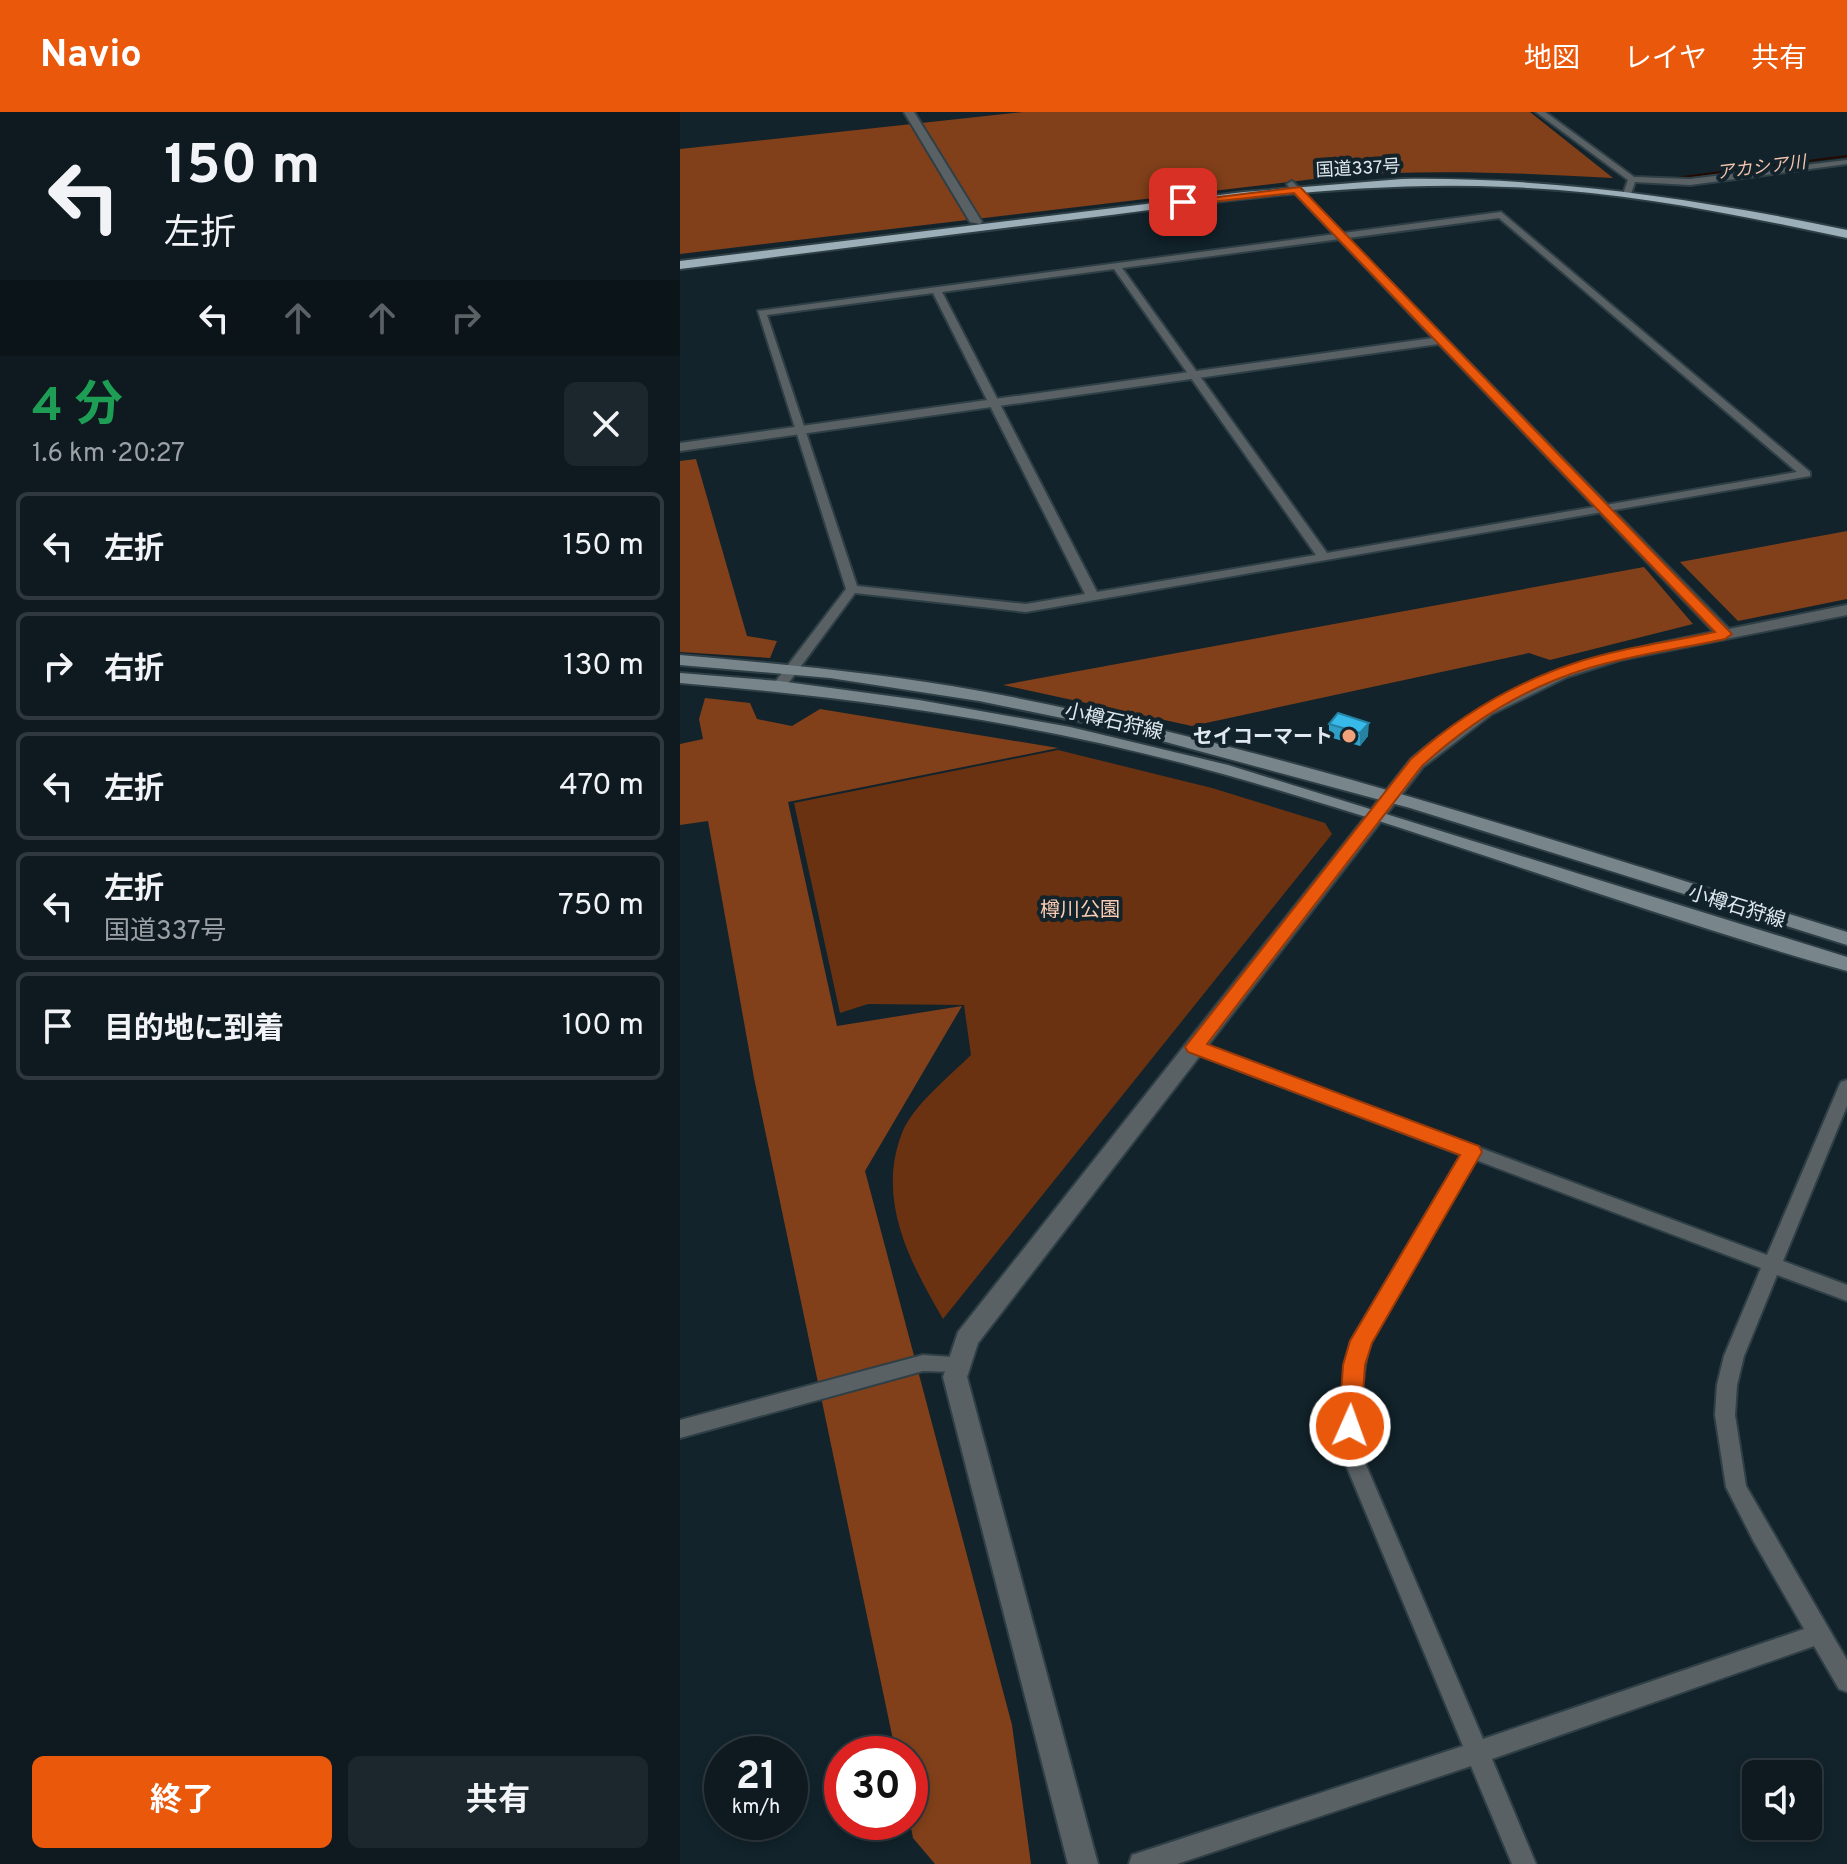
<!DOCTYPE html>
<html lang="ja">
<head>
<meta charset="utf-8">
<style>
  body { margin:0; font-family:Overpass,"Noto Sans JP",sans-serif; background:#1c272d; color:#f1f3f6; height:100vh; display:flex; flex-direction:column; font-size:30px; white-space:nowrap }
  * { box-sizing:border-box; margin:0 }
  p { font-size:26px; color:#9ba1a5 }
  .icon { flex:none; width:44px; height:44px; fill:none; stroke:currentColor; stroke-width:2; stroke-linecap:round; stroke-linejoin:round }
  .map { position:relative; flex:1; overflow:hidden }
  .sheet { display:flex; flex-direction:column; background:#0e1a20; width:680px }
  .sheet>* { flex:none }
  .top-card { background:#0e1a20; color:#f1f3f6; overflow:hidden }
  .tools { position:absolute; left:1062px; top:1648px; display:grid; gap:16px }
  .tools a { display:grid; place-items:center; width:80px; height:80px; border-radius:12px; background:#0e1a20; box-shadow:0 4px 12px #0003,0 0 0 2px #2e383e; font-size:40px }
  .speed { position:absolute; left:24px; top:1624px; display:flex; gap:16px; font-size:40px; font-weight:700; text-align:center }
  .speed>* { display:grid; place-content:center; width:104px; height:104px; border-radius:50%; background:#0e1a20; box-shadow:0 4px 12px #0003,0 0 0 2px #2e383e; line-height:1 }
  .speed small { font-size:20px; font-weight:400 }
  .speed .limit { border:12px solid #d22; background:#fff; color:#111 }
  .pin { position:absolute; display:grid; place-items:center; width:68px; height:68px; color:#fff; margin:-34px; border-radius:16px; box-shadow:0 4px 12px #0006 }
  .me { position:absolute; width:88px; margin:-44px; rotate:2deg; stroke-linejoin:round; filter:drop-shadow(0 0 6px #0008) }
  .turn { display:flex; align-items:center; gap:28px; height:168px; padding:0 32px; font-size:36px }
  .turn .icon { width:104px; height:104px; stroke-width:2.5 }
  .turn b { display:block; font-size:56px; line-height:68px }
  .lanes { display:flex; align-items:center; height:76px; padding:0 32px; background:#0003; justify-content:center; gap:40px; direction:ltr }
  .lanes .off { opacity:.35 }
  .round { display:grid; place-items:center; flex:none; width:84px; height:84px; border-radius:12px; background:#1c272d }
  .headline { display:flex; align-items:center; justify-content:space-between; height:136px; padding:0 32px }
  h1 { font-size:48px; font-weight:700; line-height:60px; color:#1e9e55 }
  .primary-button { display:flex; gap:16px; margin-top:auto; padding:16px 32px }
  .primary-button a { flex:1; height:92px; border-radius:12px; background:#ea580c; color:#fff; font-size:32px; font-weight:700; line-height:92px; text-align:center }
  .primary-button a+a { background:#1c272d; color:#f1f3f6 }
  ul { padding:0; list-style:none }
  li { display:flex; align-items:center; gap:24px; height:108px; margin:0 16px 12px; padding:0 16px; border:4px solid #2e383e; border-radius:12px }
  li div { flex:1 }
  li b { display:block; font-size:30px }
  li em { font-style:normal }
  header { display:flex; align-items:center; gap:48px; box-sizing:border-box; height:112px; padding:0 40px; background:#ea580c; color:#fff }
  header strong { font-size:38px }
  nav { display:flex; gap:44px; margin-inline-start:auto; font-size:28px }
  main { display:flex; flex:1; min-height:0 }
  .map>svg:first-child { display:block }
  .green { fill:#6b3211 }
  .forest { fill:#81401a }
  .lines { fill:none; stroke-linecap:round; stroke-linejoin:round }
  .stream { stroke:#230900; stroke-width:2 }
  .minor-casing { stroke:#2f3f46; stroke-width:4 }
  .tertiary-casing { stroke:#2f3f46; stroke-width:4 }
  .secondary-casing { stroke:#2f3f46; stroke-width:4 }
  .trunk-casing { stroke:#2f3f46; stroke-width:4 }
  .minor { fill:#596165; fill-rule:evenodd }
  .tertiary { fill:#596165; fill-rule:evenodd }
  .secondary { fill:#78868c; fill-rule:evenodd }
  .trunk { fill:#9cafb8; fill-rule:evenodd }
  .wall { fill:#2f9fc8 }
  .shaded-wall { fill:#2682a3 }
  .building { fill:#37b9e9; stroke:#2682a3; stroke-width:2 }
  .route { fill:#ea580c; stroke:#983908; stroke-width:2 }
  .poi-dot { fill:#f0a27a; stroke:#12232b; stroke-width:3 }
  .labels { text-anchor:middle; stroke-width:8; stroke-linejoin:round; paint-order:stroke }
  .far-water-label { font-size:18px; font-style:italic; fill:#f3c3ac; stroke:#12232b }
  .far-street-label { font-size:18px; fill:#dee8ee; stroke:#12232b }
  .street-label { font-size:20px; fill:#dee8ee; stroke:#12232b }
  .poi-label { font-size:20px; font-weight:bold; fill:#dee8ee; stroke:#12232b; text-anchor:end }
  .park-label { font-size:20px; fill:#facab2; stroke:#12232b }
</style>
</head>
<body>
<header>
<strong>Navio</strong>
<nav><a>地図</a><a>レイヤ</a><a>共有</a></nav>
</header>
<main>
<section class="sheet">
<div class="top-card">
<div class="turn"><svg class="icon" aria-label="left" viewBox="0 0 24 24"><path d="M17 20v-9H6M10 6l-5 5 5 5"/></svg><div><b>150 m</b>左折</div></div>
<div class="lanes"><svg class="icon" aria-label="left" viewBox="0 0 24 24"><path d="M17 20v-9H6M10 6l-5 5 5 5"/></svg><svg class="icon off" aria-label="ahead" viewBox="0 0 24 24"><path d="M12 20V5M6 11l6-6 6 6"/></svg><svg class="icon off" aria-label="ahead" viewBox="0 0 24 24"><path d="M12 20V5M6 11l6-6 6 6"/></svg><svg class="icon off" aria-label="right" viewBox="0 0 24 24"><path d="M7 20v-9h11M14 6l5 5-5 5"/></svg></div>
</div>
<div class="headline"><div><h1>4 分</h1><p>1.6 km · 20:27</p></div><a class="round"><svg class="icon" aria-label="close" viewBox="0 0 24 24"><path d="M6 6l12 12M18 6L6 18"/></svg></a></div>
<ul>
<li><svg class="icon" aria-label="left" viewBox="0 0 24 24"><path d="M17 20v-9H6M10 6l-5 5 5 5"/></svg><div><b>左折</b></div><em>150 m</em></li>
<li><svg class="icon" aria-label="right" viewBox="0 0 24 24"><path d="M7 20v-9h11M14 6l5 5-5 5"/></svg><div><b>右折</b></div><em>130 m</em></li>
<li><svg class="icon" aria-label="left" viewBox="0 0 24 24"><path d="M17 20v-9H6M10 6l-5 5 5 5"/></svg><div><b>左折</b></div><em>470 m</em></li>
<li><svg class="icon" aria-label="left" viewBox="0 0 24 24"><path d="M17 20v-9H6M10 6l-5 5 5 5"/></svg><div><b>左折</b><p>国道337号</p></div><em>750 m</em></li>
<li><svg class="icon" aria-label="arrive" viewBox="0 0 24 24"><path d="M6 21V4h12l-3 4 3 4H6"/></svg><div><b>目的地に到着</b></div><em>100 m</em></li>
</ul>
<div class="primary-button"><a>終了</a><a>共有</a></div>
</section>
<div class="map">
<svg width="1167" height="1752" viewBox="0 0 1167 1752">
  <rect width="100%" height="100%" fill="#12232b"/>
  <path class="green" d="M378,638l154,38 113,35 7,11 -389,485c-33,-57 -67,-119 -41,-186 11,-28 48,-57 69,-78l-7,-50 -96,-1 -28,9 -46,-210z"/>
  <g class="forest">
    <path d="M343,0h507l83,66c-92,-5 -182,-9 -274,-2l-659,78v-105z"/>
    <polygon points="16,347 67,524 97,529 90,546 0,540 0,349"/>
    <polygon points="1167,419 1167,487 1058,509 1000,450"/>
    <polygon points="964,455 1013,512 870,548 849,541 512,614 323,573"/>
    <polygon points="25,586 70,591 77,607 112,614 140,597 378,636 108,690 157,914 282,894 185,1059 332,1613 351,1752 255,1752 233,1726 230,1710 230,1642 216,1642 74,966 28,709 0,713 0,632 23,627 19,607"/>
  </g>
  <g class="lines">
    <polyline class="stream" points="995,66 1167,44"/>
    <defs>
      <g id="minor">
        <polygon points="856,0 865,0 954,65 1010,67 1167,48 1167,52 1010,73 955,70 951,82 947,85 943,82 948,68"/>
        <path d="M821,100l309,260v4l-784,136 -171,-19 -71,96 -5,1 -7,-4 74,-97 -88,-278zM819,106l298,254 -470,81 -205,-285zM434,157l202,286 -219,37 -155,-300zM253,181l152,301 -59,10 -169,-18 -90,-271z"/>
        <path d="M514,929l573,214 72,-169 2,-4 6,-2v26l-64,155 64,24v16l-70,-26 -33,81 -7,29 -2,30 11,71 101,174v32l-8,-3 -25,-43 -322,113 44,105h-24l-41,-98 -294,98h-48l3,-9 9,-3 322,-106 -117,-281c-6,-43 -6,-82 5,-124l110,-186 -273,-104 -2,-4zM796,1048l285,108 -37,88 -7,29 -2,30 11,72 28,55 50,87 -321,110 -117,-274c-6,-42 -7,-81 4,-123z"/>
        <polygon points="243,1243 286,1246 289,1252 286,1258 279,1260 243,1259 0,1326 0,1308"/>
      </g>
      <g id="tertiary">
        <polygon points="224,0 234,0 302,110 300,112 290,110"/>
        <path d="M612,69l437,448 118,-24v10l-227,45 -53,17 -75,37 -69,53 -445,576 -11,34 131,487h-30l-125,-487 15,-45 453,-573c97,-83 181,-103 303,-127l-275,-288 -759,107v-8l753,-105 -145,-152 -1,-2z"/>
      </g>
      <g id="secondary">
        <path d="M0,543c100,9 201,18 300,36 295,55 581,152 867,241v13l-437,-137 -285,-77 -146,-30 -149,-23 -150,-13z"/>
        <path d="M0,561l99,8 140,19 151,27 158,38 619,192v14c-210,-59 -414,-138 -624,-197 -177,-50 -360,-76 -543,-91z"/>
      </g>
      <path id="trunk" d="M722,67c151,-2 297,20 445,51v8c-112,-24 -225,-47 -340,-51 -132,-6 -265,11 -396,28 -144,17 -287,36 -431,54v-8l564,-69z"/>
    </defs>
    <use href="#minor" class="minor-casing"/>
    <use href="#tertiary" class="tertiary-casing"/>
    <use href="#secondary" class="secondary-casing"/>
    <use href="#trunk" class="trunk-casing"/>
    <use href="#minor" class="minor"/>
    <use href="#tertiary" class="tertiary"/>
    <use href="#secondary" class="secondary"/>
    <use href="#trunk" class="trunk"/>
  </g>
  <polygon class="wall" points="649,612 688,624 680,634 649,625"/>
  <polygon class="shaded-wall" points="689,611 688,624 680,634 680,621"/>
  <polygon class="building" points="658,601 689,611 680,621 649,612"/>
  <path class="route" d="M620,75l432,447 -7,5c-46,10 -95,16 -139,30 -62,19 -117,54 -164,97l-215,278 272,102 3,6 -110,191 -7,22 -4,61 -3,7 -8,2 -8,-2 -3,-7 4,-61 7,-24 110,-186 -272,-103 -3,-5 226,-288c48,-43 103,-76 164,-96 45,-15 94,-21 140,-31l-421,-439 -111,12 -5,-3z"/>
  <circle class="poi-dot" cx="669" cy="624" r="8"/>
  <g class="labels">
    <g class="far-water-label">
      <text transform="translate(1081 55) rotate(-7)" y="6">アカシア川</text>
    </g>
    <g class="far-street-label">
      <text transform="translate(678 56) rotate(-3)" y="6">国道337号</text>
    </g>
    <g class="street-label">
      <text transform="translate(434 609) rotate(13)" y="7">小樽石狩線</text>
      <text transform="translate(1057 794) rotate(17)" y="7">小樽石狩線</text>
    </g>
    <g class="poi-label">
      <text x="653" y="631">セイコーマート</text>
    </g>
    <g class="park-label">
      <text x="400" y="804">樽川公園</text>
    </g>
  </g>
</svg>
<div class="tools">
<a><svg class="icon" aria-label="sound" viewBox="0 0 24 24"><path d="M4 9h4l5-4v14l-5-4H4zM17 9q2 3 0 6"/></svg></a>
</div>
<div class="speed"><div>21<small>km/h</small></div><div class="limit">30</div></div>
<div class="pin" style="left:503px;top:90px;background:#d93025"><svg class="icon" aria-label="arrive" viewBox="0 0 24 24"><path d="M6 21V4h12l-3 4 3 4H6"/></svg></div>
<svg class="me" style="left:670px;top:1314px" viewBox="-20 -20 40 40"><circle r="17" fill="#ea580c" stroke="#fff" stroke-width="3"/><path d="M0-11L8 9 0 5-8 9z" fill="#fff"/></svg>
</div>
</main>
</body>
</html>
